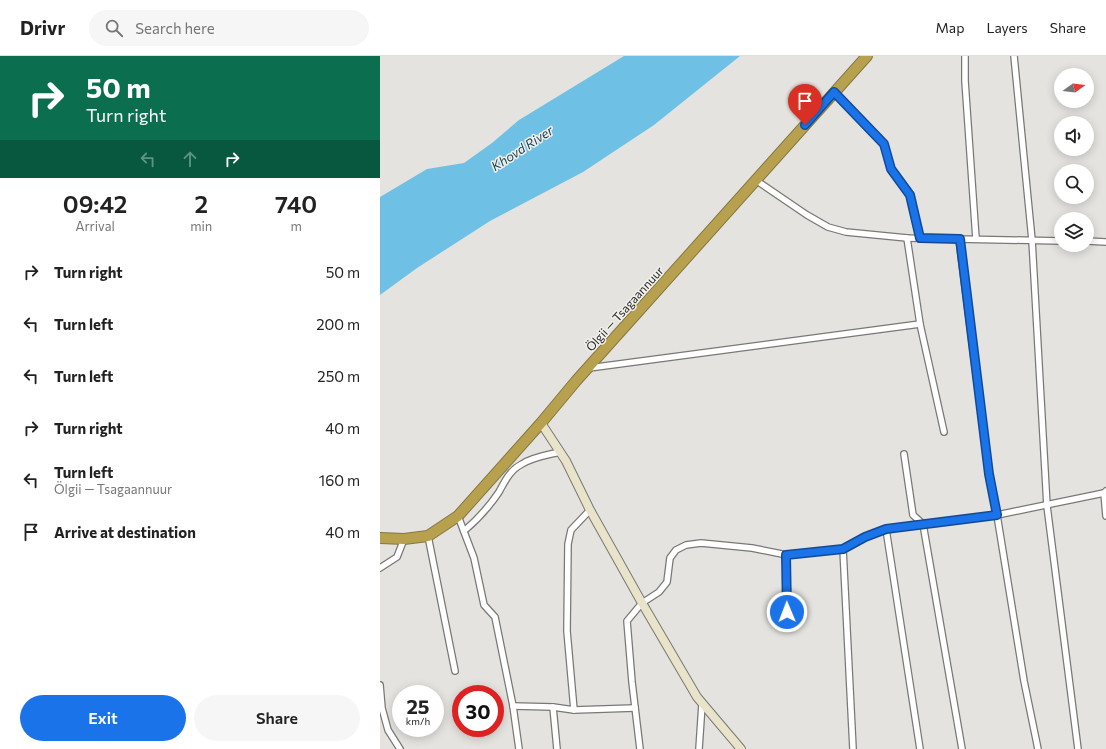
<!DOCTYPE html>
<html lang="en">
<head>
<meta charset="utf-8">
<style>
  body { margin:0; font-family:Commissioner,sans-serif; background:#f6f6f6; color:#222; height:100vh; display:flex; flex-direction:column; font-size:15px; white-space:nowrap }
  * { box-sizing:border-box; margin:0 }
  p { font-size:13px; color:#767676 }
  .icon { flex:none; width:22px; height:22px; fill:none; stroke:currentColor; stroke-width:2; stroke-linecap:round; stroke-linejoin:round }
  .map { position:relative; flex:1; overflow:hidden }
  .details { display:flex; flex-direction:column; background:#fff; width:380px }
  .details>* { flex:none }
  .top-card { background:#0b6e4f; color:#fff; overflow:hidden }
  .needle { width:26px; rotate:75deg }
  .fabs { position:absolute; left:674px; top:12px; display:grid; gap:8px }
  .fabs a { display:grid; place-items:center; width:40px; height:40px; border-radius:50%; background:#fff; box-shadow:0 2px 10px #0003; font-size:20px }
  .speed { position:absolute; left:12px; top:629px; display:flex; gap:8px; font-size:20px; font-weight:700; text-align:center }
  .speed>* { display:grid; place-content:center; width:52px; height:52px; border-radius:50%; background:#fff; box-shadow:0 2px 10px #0003; line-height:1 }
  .speed small { font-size:10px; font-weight:400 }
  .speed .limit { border:6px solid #d22; background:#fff; color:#111 }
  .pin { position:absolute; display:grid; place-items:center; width:34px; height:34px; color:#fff; margin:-41px -17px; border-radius:50% 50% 50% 0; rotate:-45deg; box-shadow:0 0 4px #0007 }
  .pin .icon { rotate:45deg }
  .me { position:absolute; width:44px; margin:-22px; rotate:359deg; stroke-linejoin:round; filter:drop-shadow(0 0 3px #0008) }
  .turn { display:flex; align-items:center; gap:14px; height:84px; padding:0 20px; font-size:18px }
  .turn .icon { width:52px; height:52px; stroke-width:2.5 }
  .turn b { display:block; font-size:28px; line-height:34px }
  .lanes { display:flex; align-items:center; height:38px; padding:0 20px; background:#0003; justify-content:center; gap:20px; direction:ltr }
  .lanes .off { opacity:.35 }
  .eta { display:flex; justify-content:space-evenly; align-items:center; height:68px; text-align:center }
  .eta b { font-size:24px; font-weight:600; line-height:28px }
  .cta { display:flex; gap:8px; margin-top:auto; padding:8px 20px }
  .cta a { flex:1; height:46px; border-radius:24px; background:#1a73e8; color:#fff; font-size:16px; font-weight:600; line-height:46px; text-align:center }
  .cta a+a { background:#f6f6f6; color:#222 }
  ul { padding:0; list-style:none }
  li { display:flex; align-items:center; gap:12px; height:52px; padding:0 20px }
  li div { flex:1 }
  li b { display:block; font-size:15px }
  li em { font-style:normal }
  header { display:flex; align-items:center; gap:24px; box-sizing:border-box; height:56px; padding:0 20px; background:#fff; border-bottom:1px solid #e0e0e0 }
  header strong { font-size:19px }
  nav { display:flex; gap:22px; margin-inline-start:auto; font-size:14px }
  .search { width:280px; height:36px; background:#f6f6f6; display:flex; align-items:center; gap:10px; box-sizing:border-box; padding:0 14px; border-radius:22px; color:#767676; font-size:15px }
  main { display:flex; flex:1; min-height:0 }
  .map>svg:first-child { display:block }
  .water { fill:#6ec1e5 }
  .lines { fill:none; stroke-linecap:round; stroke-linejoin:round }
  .street-casing { stroke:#797875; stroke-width:8 }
  .secondary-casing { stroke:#797875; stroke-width:10 }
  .highway-casing { stroke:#857741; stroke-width:12 }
  .street { stroke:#fff; stroke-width:5.5 }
  .secondary { stroke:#e9e3ca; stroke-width:8 }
  .highway { stroke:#b7a14f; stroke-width:10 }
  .route-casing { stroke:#114b97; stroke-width:10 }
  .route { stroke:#1a73e8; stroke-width:7 }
  .labels { text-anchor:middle; stroke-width:3; stroke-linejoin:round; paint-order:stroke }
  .street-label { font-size:12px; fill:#292927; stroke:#f1f0ec }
  .water-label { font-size:13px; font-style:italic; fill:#173d4d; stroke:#f1f0ec }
</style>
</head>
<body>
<header>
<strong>Drivr</strong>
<div class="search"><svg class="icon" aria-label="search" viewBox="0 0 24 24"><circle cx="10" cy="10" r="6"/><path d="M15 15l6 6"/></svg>Search here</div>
<nav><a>Map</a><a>Layers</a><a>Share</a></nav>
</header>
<main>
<section class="details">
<div class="top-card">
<div class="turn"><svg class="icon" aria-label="right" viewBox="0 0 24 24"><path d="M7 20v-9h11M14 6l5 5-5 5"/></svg><div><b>50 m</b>Turn right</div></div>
<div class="lanes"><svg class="icon off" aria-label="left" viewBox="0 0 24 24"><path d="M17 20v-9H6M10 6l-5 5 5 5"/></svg><svg class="icon off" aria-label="ahead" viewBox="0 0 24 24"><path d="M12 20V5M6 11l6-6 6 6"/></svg><svg class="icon" aria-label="right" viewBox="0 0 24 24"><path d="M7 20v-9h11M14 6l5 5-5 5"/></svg></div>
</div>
<div class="eta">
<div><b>09:42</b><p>Arrival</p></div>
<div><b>2</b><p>min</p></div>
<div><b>740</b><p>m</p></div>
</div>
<ul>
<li><svg class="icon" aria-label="right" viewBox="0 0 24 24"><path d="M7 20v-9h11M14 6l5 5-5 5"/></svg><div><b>Turn right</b></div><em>50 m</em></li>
<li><svg class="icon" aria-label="left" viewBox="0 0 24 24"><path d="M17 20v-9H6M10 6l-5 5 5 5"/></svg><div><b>Turn left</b></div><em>200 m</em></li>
<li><svg class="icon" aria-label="left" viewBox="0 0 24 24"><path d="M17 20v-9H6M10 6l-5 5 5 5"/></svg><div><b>Turn left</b></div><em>250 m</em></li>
<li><svg class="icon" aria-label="right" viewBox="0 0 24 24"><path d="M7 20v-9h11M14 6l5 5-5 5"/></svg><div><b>Turn right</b></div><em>40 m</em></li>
<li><svg class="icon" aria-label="left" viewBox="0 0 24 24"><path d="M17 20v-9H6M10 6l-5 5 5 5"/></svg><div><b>Turn left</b><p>Ölgii — Tsagaannuur</p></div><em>160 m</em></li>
<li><svg class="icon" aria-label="arrive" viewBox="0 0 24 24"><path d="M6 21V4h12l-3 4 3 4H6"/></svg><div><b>Arrive at destination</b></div><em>40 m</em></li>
</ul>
<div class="cta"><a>Exit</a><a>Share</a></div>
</section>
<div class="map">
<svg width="726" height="693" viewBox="0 0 726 693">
  <rect width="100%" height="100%" fill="#e4e3df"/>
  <polygon class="water" points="244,0 360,0 274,69 203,116 110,165 37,212 0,239 0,141 47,113 84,107 112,87 139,64"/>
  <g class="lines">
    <defs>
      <g id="street">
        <polyline points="585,0 585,25 596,183"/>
        <polyline points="634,0 652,184 667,450 698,693"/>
        <polyline points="454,36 504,88 511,113 530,139 540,183"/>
        <polyline points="377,125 427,159 448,171 466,176 527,182 681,185"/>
        <polyline points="527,182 540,268 564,376"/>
        <polyline points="579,183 609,418 617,459 644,625 658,693"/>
        <polyline points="707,185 726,186"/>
        <polyline points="209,312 540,268"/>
        <polyline points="524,398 533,459 543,468 582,693"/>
        <polyline points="724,437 726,460"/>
        <polyline points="78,460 94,502 104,549 115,561 133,650 139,693"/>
        <polyline points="506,473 540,693"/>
        <path d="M84,475c13,-11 25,-24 35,-39 6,-11 11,-22 23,-28 11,-7 25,-9 38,-12"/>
        <polyline points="48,480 75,615"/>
        <polyline points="463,493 473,693"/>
        <polyline points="407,499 407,570"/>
        <polyline points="0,512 17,501 24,483"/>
        <polyline points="0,629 2,652 8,674 20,693"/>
        <polyline points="133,650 173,651 194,654 255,652"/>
        <polyline points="173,651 177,693"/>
        <polyline points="194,654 187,575 188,488 191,474 210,454"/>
        <polyline points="260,693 252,626 247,565 262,547 279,536 287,526 290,502 296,494 306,489 321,487 372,492 407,499 463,493 485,481 506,473 617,459 724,437 726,435"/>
        <polyline points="319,693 322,648"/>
      </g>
      <polyline id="secondary" points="161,367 186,405 210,454 262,547 317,641 361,693"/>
      <polyline id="highway" points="0,482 24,483 48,480 78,460 161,367 196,325 487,0"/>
    </defs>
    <use href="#street" class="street-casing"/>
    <use href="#secondary" class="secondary-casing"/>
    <use href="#highway" class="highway-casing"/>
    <use href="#street" class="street"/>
    <use href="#secondary" class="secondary"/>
    <use href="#highway" class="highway"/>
  </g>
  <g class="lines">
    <defs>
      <polyline id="route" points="407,556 406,499 463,493 485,481 506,473 617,459 609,418 580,183 540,182 530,139 511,113 504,88 454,36 425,69"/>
    </defs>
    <use href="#route" class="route-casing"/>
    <use href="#route" class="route"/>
  </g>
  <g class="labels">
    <g class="street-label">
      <text transform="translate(245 253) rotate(-48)" y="4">Ölgii — Tsagaannuur</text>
    </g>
    <g class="water-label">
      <text transform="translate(142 92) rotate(-33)" y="5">Khovd River</text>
    </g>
  </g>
</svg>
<div class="fabs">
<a><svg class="needle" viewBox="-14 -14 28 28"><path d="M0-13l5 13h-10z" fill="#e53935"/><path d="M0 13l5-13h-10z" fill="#767676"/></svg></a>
<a><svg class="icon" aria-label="sound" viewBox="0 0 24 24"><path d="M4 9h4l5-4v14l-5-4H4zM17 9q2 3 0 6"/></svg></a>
<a><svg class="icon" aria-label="search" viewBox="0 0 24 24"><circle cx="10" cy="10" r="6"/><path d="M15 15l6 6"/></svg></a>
<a><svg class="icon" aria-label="layers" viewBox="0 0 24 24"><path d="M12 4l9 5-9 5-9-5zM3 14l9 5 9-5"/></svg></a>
</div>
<div class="speed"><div>25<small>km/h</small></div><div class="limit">30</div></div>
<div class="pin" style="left:425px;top:69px;background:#d93025"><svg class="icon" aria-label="arrive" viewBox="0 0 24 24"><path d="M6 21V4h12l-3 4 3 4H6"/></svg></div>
<svg class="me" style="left:407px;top:556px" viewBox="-20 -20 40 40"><circle r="17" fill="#1a73e8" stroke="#fff" stroke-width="3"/><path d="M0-11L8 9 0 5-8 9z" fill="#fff"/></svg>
</div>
</main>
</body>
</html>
